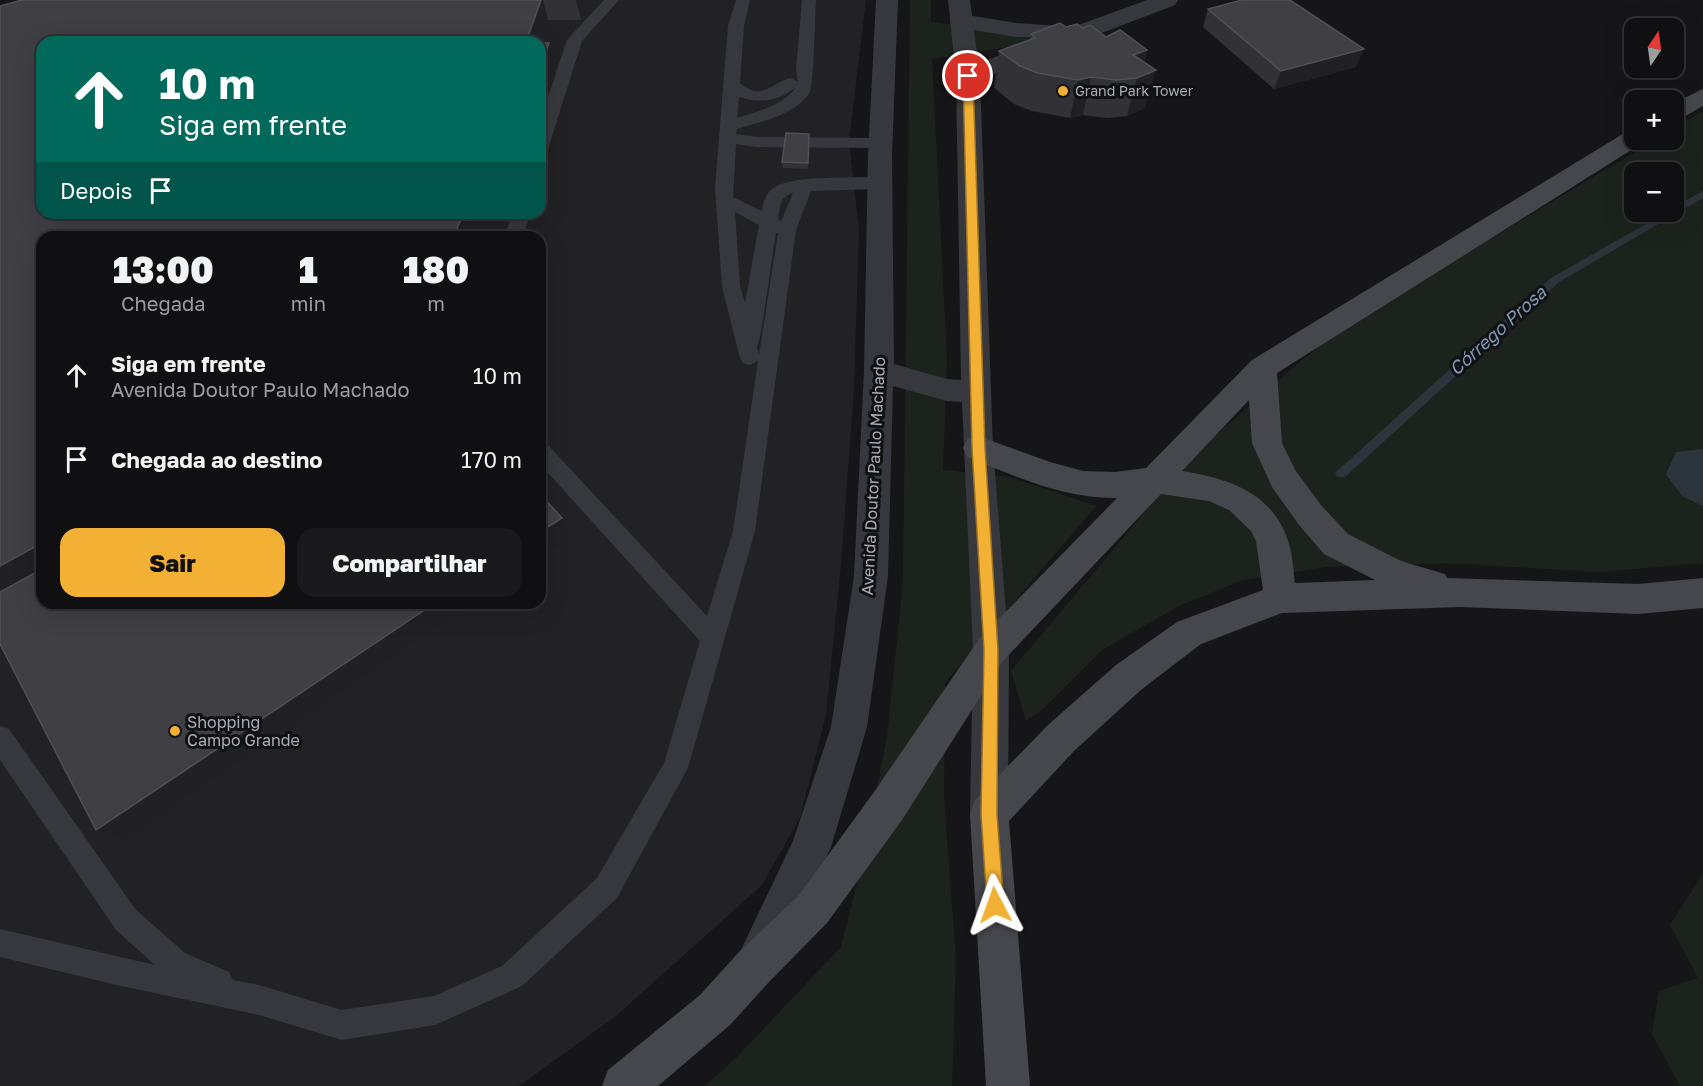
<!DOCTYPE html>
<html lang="pt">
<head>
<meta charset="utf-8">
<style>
  body { margin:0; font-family:"Golos Text",sans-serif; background:#19191b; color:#f1f3f6; height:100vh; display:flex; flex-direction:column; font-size:22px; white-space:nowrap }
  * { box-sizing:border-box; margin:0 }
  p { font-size:20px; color:#9c9d9f }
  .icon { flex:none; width:33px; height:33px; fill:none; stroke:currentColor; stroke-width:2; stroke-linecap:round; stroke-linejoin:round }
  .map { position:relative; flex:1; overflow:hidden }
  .drawer { position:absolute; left:36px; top:231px; width:510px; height:378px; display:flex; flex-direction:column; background:#101012; border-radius:18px; box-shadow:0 6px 24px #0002,0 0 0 2px #303032 }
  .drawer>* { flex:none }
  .guide { position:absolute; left:36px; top:36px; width:510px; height:183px; border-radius:18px; box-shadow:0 6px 24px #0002,0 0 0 2px #303032; background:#00695c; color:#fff; overflow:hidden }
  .needle { width:39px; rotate:13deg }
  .tools { position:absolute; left:1624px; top:18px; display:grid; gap:12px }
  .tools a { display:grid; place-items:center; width:60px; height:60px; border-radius:12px; background:#101012; box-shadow:0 6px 24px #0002,0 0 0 2px #303032; font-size:30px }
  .pin { position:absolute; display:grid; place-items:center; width:51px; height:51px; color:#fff; margin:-26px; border:3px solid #fff; border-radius:50%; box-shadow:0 2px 6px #0007 }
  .me { position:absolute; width:66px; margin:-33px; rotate:356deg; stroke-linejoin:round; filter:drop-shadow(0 0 4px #0008) }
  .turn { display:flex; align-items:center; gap:21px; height:126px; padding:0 24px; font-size:27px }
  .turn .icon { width:78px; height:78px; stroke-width:2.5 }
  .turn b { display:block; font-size:42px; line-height:51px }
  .then { display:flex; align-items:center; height:57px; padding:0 24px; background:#0003; gap:12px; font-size:22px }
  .eta { display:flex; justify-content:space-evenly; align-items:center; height:102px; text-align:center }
  .eta b { font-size:36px; font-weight:800; line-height:42px }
  .primary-button { display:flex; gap:12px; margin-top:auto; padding:12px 24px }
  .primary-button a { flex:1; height:69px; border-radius:18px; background:#f2b134; color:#111; font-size:24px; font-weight:800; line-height:69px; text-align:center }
  .primary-button a+a { background:#19191b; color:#f1f3f6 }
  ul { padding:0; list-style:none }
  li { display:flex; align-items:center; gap:18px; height:84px; padding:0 24px }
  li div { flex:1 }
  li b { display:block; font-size:22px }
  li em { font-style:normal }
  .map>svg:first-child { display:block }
  .built { fill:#222225; fill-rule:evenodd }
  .green { fill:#1c231d; fill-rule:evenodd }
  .water { fill:#2c353c }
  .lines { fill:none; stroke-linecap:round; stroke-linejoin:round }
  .stream { fill:#2c353c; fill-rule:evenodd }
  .service { fill:#37383d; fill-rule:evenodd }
  .minor { fill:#37383d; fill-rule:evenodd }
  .tertiary { fill:#37383d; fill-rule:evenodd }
  .secondary { fill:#45474d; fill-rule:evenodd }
  .wall { fill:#323236 }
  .shaded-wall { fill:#212124 }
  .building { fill:#3f3f44; stroke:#4f5156; stroke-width:1.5 }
  .route { fill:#f2b134; stroke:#9d7322; stroke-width:1.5 }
  .poi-dot { fill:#f2b134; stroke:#111113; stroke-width:2 }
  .labels { text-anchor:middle; stroke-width:6; stroke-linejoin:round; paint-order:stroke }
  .far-poi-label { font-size:14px; fill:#a8adb8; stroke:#111113; text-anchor:start }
  .street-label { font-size:16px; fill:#a8adb8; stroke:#111113 }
  .poi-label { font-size:16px; fill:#a8adb8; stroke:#111113; text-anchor:start }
  .water-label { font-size:18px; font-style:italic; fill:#7f9bb3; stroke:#111113 }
</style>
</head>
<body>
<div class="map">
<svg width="1703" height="1086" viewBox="0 0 1703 1086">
  <rect width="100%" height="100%" fill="#161618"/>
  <path class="built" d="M37,0h829l-17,141 10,89 -5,158 -13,177 -15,150 -26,103 -38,67 -146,131 -97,70h-519v-1077zM42,42h498v171h-498zM42,237h498v366h-498z"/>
  <g class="green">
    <polygon points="910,0 931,0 931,22 1038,36 1013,46 932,59 947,361 943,470 1010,477 1096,506 945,683 944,798 956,959 952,1086 705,1086 736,1058 841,947 861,868 887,737 903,581"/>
    <path d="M1703,111v452l-103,9 -155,-9 -118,4 -84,13 -64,26 -77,44 -59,59 -17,12 -15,-50 181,-215 103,-90 50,-40 310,-186h19v-12zM1635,172h39v40h-39z"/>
    <polygon points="1703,874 1703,1086 1680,1086 1652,1034 1659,991 1698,978 1670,925"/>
  </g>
  <polygon class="water" points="1703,449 1703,506 1682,496 1666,474 1676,452"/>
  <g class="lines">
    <polygon class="stream" points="1703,191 1703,198 1559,282 1345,477 1337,477 1335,474 1337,471 1551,278 1667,212 1674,212 1674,207"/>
    <g class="service">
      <polygon points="604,0 619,0 582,41 548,149 546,153 540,154 540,121 567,40"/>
      <path d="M736,0h14l-6,26 -4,57c23,19 30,0 51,-5l7,4 -2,-13 6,-69h14c-1,15 -2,84 -6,92 -14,23 -50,30 -73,37l-1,5 20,3 125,1 6,1 2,4 -2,4 -6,1 -125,-1 -20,-3 -3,53 29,14c1,-9 4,-19 13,-24 19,-12 80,-9 104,-10l6,2 3,4 -3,4 -6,2 -68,2 -15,39 -41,301 -67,237 -71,130 -95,88 -87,39 -93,15 -83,-25 -138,-29 -121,-29v-28l155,36 -39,-35 -116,-170v-34l9,3 127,181 49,43 44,19 4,8 26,5 83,25 92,-14 68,-30 95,-88 67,-115 36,-122 -160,-177v-22l7,2 160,172 26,-85 25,-170 -8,4 -7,-2 -3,-5 -18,-72 -7,-98 13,-162zM796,87c-12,18 -39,25 -59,31l2,-21c21,7 40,4 57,-10zM793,193l-12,28 -3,-2c2,-11 1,-22 15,-26zM735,212l24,13 -14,78 -5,-17zM776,233h2l-19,122 -2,-8c4,-5 16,-98 19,-114z"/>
      <polygon points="513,213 531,213 522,237 504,237"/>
    </g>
    <polygon class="minor" points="1147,0 1178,0 1175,5 976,81 968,83 960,81 956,76 960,71 1046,37 1016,37 961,28 953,26 950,21 953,16 961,14 1016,23 1073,27"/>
    <polygon class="tertiary" points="876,0 898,0 892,155 894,364 947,379 961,380 956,76 948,0 970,0 980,76 993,448 1009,650 1008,814 1003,828 989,833 975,828 970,814 973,650 962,402 947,401 893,386 888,576 867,727 831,847 775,969 760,975 745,969 739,954 793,841 831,727 854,576 864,371 868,155"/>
    <g class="secondary">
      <polygon points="1703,89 1703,106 1682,118 1674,120 1674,103"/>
      <path d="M1635,129v11h11l-2,2 -367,231 5,70 13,27 26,35 27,29 53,27 44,13 2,4 191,6 65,-6v30l-65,6 -178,-7 -178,6 -81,31 -59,45 -68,62 -65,70 21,265h-44l-16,-272 5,-14 73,-75 68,-60 61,-43 86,-32 -7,-49 -5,-10 -22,-21 -20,-9 -48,-7 -158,167 -101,159 -75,103 -58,59 -39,43 -72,61h-56l6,-16 92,-75 39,-43 60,-57 75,-103 105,-153 138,-141c-53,1 -102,-22 -150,-41l-4,-9 4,-9 11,-3 72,26 33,9 32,1 31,-4 106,-108 374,-228zM1249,400l3,43 20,44 27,38 25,29 51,26 -80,3c-2,-14 -2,-29 -7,-42 -15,-48 -60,-63 -106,-70z"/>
    </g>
  </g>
  <g class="wall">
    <polygon points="22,0 588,0 581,20 548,20 540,43 549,43 555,66 540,111 540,42 42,42 42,213 480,213 472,237 42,237 42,603 473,603 123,841 96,830 0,644 0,6"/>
    <polygon points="1208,9 1356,67 1274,89 1203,27"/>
    <polygon points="1066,27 1083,28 1147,50 1144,62 1145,108 1127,116 1107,118 1083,115 1070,118 1032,111 1014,104 994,88 999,51 1030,40 1031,34"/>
    <polygon points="809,134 808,169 783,168 782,162"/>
  </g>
  <g class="shaded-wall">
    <polygon points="541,0 543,0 548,20 540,43 540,42 526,42"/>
    <polygon points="576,0 588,0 581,20"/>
    <polygon points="549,43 555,66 540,111 540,68"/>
    <polygon points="1364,49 1356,67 1274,89 1281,71"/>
    <polygon points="1147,50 1140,77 1156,70 1145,108 1127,116 1137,78 1133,55"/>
    <polygon points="1091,77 1083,115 1070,118 1078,80"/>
    <polygon points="463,213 480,213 472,237 454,237"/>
    <polygon points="562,518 571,537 540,557 540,532"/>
    <polygon points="42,543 42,575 0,599 0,566"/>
    <polygon points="435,603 473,603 123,841 96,830"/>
  </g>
  <g class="building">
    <polygon points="22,0 541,0 526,42 42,42 42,213 463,213 454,237 42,237 42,543 0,566 0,6"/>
    <polygon points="1242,0 1290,0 1364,49 1281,71 1208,9"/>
    <polygon points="1060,23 1066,27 1077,24 1083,28 1090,25 1106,37 1120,30 1147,50 1133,55 1156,70 1137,78 1116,80 1091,77 1078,80 1038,73 1020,66 999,51 1035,38 1031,34"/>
    <polygon points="540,43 549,43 540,68"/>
    <polygon points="786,133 809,134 808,163 782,162"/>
    <polygon points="540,494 562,518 540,532"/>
    <polygon points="42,569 42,603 435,603 96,830 0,644 0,592"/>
  </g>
  <polygon class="route" points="968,73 973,76 985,448 998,650 997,814 1004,905 1001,911 995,913 989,911 987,905 981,814 984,650 972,448 963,76"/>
  <g class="poi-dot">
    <circle cx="1063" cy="91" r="6"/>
    <circle cx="175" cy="731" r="6"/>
  </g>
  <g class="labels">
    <g class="far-poi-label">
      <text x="1075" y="96">Grand Park Tower</text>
    </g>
    <g class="street-label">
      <text transform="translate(873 476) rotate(-87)" y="6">Avenida Doutor Paulo Machado</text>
    </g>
    <g class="poi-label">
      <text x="187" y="728">Shopping<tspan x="187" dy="18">Campo Grande</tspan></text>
    </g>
    <g class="water-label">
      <text transform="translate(1498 331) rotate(-42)" y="6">Córrego Prosa</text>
    </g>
  </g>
</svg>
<div class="tools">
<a><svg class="needle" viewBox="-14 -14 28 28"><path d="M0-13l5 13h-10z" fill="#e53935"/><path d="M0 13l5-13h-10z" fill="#9c9d9f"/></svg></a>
<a>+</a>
<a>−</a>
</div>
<div class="pin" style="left:968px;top:76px;background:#d93025"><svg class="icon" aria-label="arrive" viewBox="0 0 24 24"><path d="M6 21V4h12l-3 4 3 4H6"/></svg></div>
<svg class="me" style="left:995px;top:905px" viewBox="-20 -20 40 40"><path d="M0-17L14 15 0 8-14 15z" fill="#f2b134" stroke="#fff" stroke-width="4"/></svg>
<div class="guide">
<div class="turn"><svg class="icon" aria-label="ahead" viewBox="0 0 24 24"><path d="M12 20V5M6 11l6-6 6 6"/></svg><div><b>10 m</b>Siga em frente</div></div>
<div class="then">Depois<svg class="icon" aria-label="arrive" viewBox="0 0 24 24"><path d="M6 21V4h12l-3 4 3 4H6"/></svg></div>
</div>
<section class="drawer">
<div class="eta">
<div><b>13:00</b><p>Chegada</p></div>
<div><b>1</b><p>min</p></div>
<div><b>180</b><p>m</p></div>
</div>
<ul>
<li><svg class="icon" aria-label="ahead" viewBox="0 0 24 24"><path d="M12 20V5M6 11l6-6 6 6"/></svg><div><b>Siga em frente</b><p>Avenida Doutor Paulo Machado</p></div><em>10 m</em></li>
<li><svg class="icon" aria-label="arrive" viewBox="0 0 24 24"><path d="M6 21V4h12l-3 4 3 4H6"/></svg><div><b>Chegada ao destino</b></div><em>170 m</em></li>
</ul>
<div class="primary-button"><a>Sair</a><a>Compartilhar</a></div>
</section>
</div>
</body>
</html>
